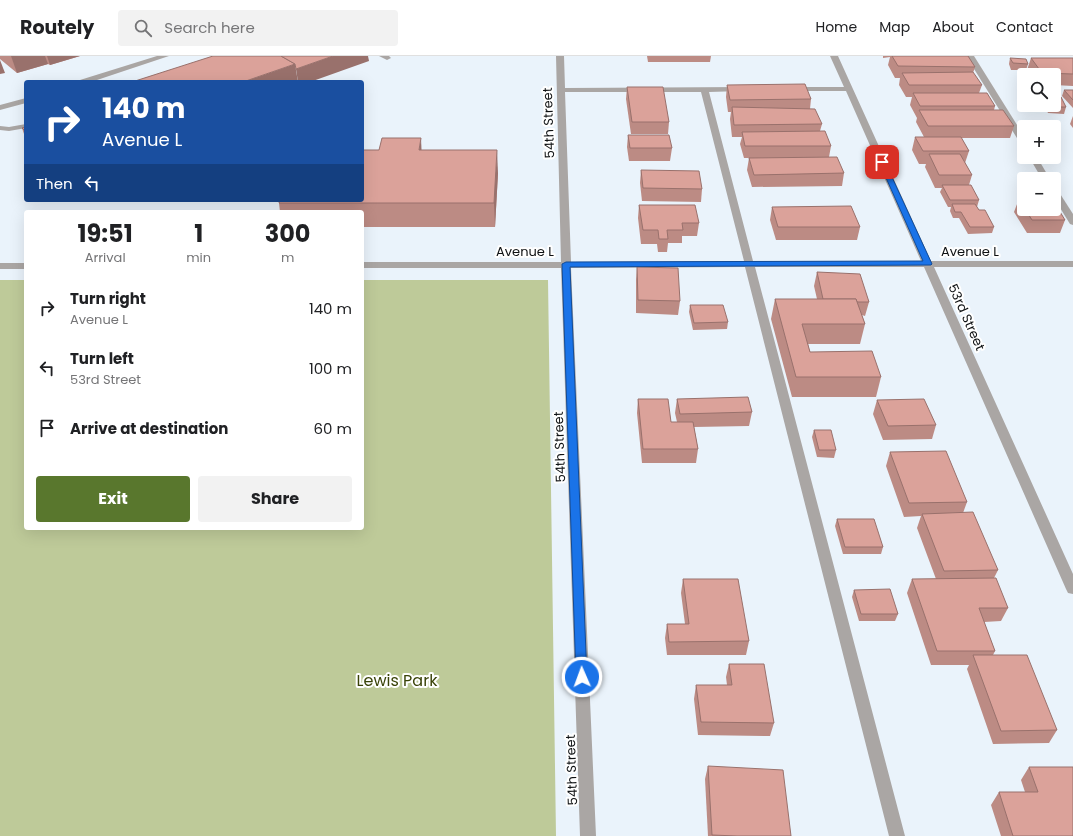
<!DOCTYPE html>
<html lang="en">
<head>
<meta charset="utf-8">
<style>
  body { margin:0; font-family:Poppins,sans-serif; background:#f2f2f2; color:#202124; height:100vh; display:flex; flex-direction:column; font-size:15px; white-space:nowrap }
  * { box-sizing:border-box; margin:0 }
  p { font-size:13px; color:#757577 }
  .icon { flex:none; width:22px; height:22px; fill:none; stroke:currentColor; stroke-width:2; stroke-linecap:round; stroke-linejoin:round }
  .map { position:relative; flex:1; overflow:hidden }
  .side { position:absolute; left:24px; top:154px; width:340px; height:320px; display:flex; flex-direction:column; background:#fff; border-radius:4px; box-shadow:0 4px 16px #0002 }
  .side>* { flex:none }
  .hud { position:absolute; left:24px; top:24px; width:340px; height:122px; border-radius:4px; box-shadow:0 4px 16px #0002; background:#1a4fa0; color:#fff; overflow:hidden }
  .fabs { position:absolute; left:1017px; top:12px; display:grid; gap:8px }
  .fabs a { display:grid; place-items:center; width:44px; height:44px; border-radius:4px; background:#fff; box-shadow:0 4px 16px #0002; font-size:20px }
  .pin { position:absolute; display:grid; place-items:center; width:34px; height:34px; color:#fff; margin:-17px; border-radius:8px; box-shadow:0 2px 6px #0006 }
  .me { position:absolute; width:44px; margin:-22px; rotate:358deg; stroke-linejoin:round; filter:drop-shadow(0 0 3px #0008) }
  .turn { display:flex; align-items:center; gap:14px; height:84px; padding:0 12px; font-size:18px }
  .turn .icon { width:52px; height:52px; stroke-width:2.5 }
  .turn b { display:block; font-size:28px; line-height:34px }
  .then { display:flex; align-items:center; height:38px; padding:0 12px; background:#0003; gap:8px; font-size:15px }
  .eta { display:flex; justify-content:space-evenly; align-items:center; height:68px; text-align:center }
  .eta b { font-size:24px; font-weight:700; line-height:28px }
  .primary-button { display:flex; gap:8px; margin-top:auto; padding:8px 12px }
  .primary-button a { flex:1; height:46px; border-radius:4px; background:#59772d; color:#fff; font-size:16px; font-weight:700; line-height:46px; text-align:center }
  .primary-button a+a { background:#f2f2f2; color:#202124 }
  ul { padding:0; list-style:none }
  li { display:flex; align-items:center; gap:12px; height:60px; padding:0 12px }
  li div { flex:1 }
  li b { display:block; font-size:15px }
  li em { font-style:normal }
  header { display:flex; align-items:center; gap:24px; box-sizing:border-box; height:56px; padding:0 20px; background:#fff; border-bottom:1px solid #e0e0e0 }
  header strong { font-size:19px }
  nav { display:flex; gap:22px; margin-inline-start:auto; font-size:14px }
  .search { width:280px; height:36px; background:#f2f2f2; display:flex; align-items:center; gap:10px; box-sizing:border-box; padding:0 14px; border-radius:4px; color:#757577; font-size:15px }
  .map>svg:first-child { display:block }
  .green { fill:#beca99 }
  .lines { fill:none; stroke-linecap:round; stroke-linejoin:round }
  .minor { fill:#aaa6a4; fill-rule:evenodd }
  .wall { fill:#bc8b84 }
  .shaded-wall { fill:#99716c }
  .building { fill:#dba29a; stroke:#99716c }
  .route { fill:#1a73e8; stroke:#114b97 }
  .labels { text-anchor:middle; stroke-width:4; stroke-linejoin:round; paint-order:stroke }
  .street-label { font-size:13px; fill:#0e1113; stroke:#fff }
  .near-park-label { font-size:16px; fill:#3a4308; stroke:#fff }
</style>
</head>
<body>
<header>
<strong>Routely</strong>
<div class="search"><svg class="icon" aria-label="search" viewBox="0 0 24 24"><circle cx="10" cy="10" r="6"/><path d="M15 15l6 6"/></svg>Search here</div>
<nav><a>Home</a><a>Map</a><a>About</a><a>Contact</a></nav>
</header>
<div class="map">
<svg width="1073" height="780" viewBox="0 0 1073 780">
  <rect width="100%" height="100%" fill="#eaf3fb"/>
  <polygon class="green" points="0,224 26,224 26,472 362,472 362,224 548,224 556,780 0,780"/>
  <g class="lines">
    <g class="minor">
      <polygon points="157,0 169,0 91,26 79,26 80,24"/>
      <polygon points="379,0 389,0 391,2 387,4"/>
      <path d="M556,0h8l1,32 180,-1 1,2 -4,2 -33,1 44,169h168l-75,-170h-56l-4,-2 4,-2h54l-14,-31h8l93,205h142v6h-139l139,307v20l-5,-1 -2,-4 -142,-322h-169l150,569h-16l-144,-569 -174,1 25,568h-16l-19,-568h-199v-6h199zM565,36h136l43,169 -173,1z"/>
      <polygon points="966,0 974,0 1024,80 1024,90 1020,87"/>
      <polygon points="26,42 26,47 0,54 0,49"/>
      <polygon points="26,68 26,72 9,75 0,74 0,70 9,71"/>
      <polygon points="1029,101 1037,101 1050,123 1042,123"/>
      <polygon points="1054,132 1057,133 1073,158 1073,169 1070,168 1054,142"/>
      <rect x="0" y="207" width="26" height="6"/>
    </g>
  </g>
  <g class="wall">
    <polygon points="0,0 80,0 50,9 48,8 17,17 0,3"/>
    <polygon points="647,0 711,0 710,6 648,6"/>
    <polygon points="883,0 968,0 975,11 973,17 982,29 979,37 995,50 994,54 1014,70 1010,82 961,82 969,95 965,107 972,119 969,129 979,144 977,151 979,154 994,171 992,177 968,178 959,162 953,162 950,155 951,151 948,151 940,136 942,132 935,132 925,111 926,108 919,108 912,94 915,81 924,81 916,66 917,62 910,49 912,41 906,41 899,29 900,22 895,22 888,9 890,1 883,2"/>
    <polygon points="1010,2 1028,8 1026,14 1011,14 1009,8"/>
    <polygon points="1031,2 1073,2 1073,30 1054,29 1054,19 1031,19 1027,14"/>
    <polygon points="727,29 811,43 810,53 822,68 820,75 831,90 829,101 844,117 842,130 752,131 747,114 749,102 744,102 740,88 742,81 732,81 730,63 731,56 728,56 726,41"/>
    <polygon points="627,31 669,66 668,78 631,78 626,43"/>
    <polygon points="1064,34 1073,34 1073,52 1062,40"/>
    <polygon points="1044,49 1054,49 1066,51 1064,58 1048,57"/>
    <polygon points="1073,60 1073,72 1070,68"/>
    <polygon points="26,71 26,84 22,72"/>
    <polygon points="628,79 672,92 670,105 629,105 627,91"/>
    <polygon points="422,94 498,117 495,171 362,171 362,156 280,156 279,147"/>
    <polygon points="641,114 702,133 701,146 642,145 640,127"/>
    <polygon points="1019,143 1024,143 1024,153 1054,153 1065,164 1060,177 1027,177 1014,156"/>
    <polygon points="639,149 699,167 697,180 682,180 682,187 668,187 667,196 658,196 657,188 641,188 638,162"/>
    <polygon points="772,151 860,171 857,184 776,184 770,164"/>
    <polygon points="637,211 680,245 678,259 636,257 636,224"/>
    <polygon points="817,216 869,246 865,260 862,259 865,268 860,288 808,288 810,296 881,321 876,341 792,341 771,263 775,243 817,243 814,230"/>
    <polygon points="690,249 728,266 727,273 693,274 689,256"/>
    <polygon points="638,343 671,366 677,366 675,357 677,343 752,356 749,370 694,371 698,393 696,407 642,407 637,357"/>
    <polygon points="877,344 936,369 932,383 883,384 873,358"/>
    <polygon points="814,374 836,394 834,402 817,401 812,381"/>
    <polygon points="890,396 967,446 963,457 998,514 994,522 1008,552 1001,565 984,566 995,595 993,599 1057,674 1049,687 993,688 967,613 969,609 931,609 907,537 912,523 936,523 917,472 921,460 904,461 886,410"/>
    <polygon points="837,463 883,491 881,498 843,498 835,470"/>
    <polygon points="683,523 749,585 746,599 667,599 665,582 667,568 685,568 681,537"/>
    <polygon points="854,534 898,558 895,565 859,565 852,541"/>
    <polygon points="729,608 774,667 770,680 698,679 694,643 696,629 727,629 726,621"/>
    <polygon points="708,710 791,780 708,780 705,723"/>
    <polygon points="1029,711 1073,780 1001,780 991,749 999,736 1025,736 1021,724"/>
  </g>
  <g class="shaded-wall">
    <polygon points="11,0 45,0 48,8 17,17"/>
    <polygon points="47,0 80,0 50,9"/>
    <polygon points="333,0 368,0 369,5 310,26 298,26 296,13"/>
    <polygon points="0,4 5,17 0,18"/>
    <polygon points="295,8 298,26 243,26"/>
    <polygon points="421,82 422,105 419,94"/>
    <polygon points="497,94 498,117 495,171 494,147"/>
  </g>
  <g class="building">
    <polygon points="213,0 281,0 295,8 243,26 132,26"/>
    <polygon points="281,0 333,0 296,13 295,8"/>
    <polygon points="892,0 968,0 975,11 898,10"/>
    <polygon points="1010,2 1026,3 1028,8 1013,7"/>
    <polygon points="1031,2 1073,2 1073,18 1042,17"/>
    <polygon points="973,16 982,29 909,29 902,17"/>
    <polygon points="805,28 811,43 730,44 727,29"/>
    <polygon points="627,31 663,31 669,66 632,66"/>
    <polygon points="1064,34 1073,34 1073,44"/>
    <polygon points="913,37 987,37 995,50 920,50"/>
    <polygon points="1054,41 1061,41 1066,51 1050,51 1049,49 1054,49"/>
    <polygon points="732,51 815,53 822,68 734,69"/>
    <polygon points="919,54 1003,54 1014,70 928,70"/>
    <polygon points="26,71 26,76 22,72"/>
    <polygon points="825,75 831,90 745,90 742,76"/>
    <polygon points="628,79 669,79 672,92 630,92"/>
    <polygon points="915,81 961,81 969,95 923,95"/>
    <polygon points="382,82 421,82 419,94 497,94 494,147 279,147 280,144 362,144 362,94 379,94"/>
    <polygon points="929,98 960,98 972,119 939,119"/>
    <polygon points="837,101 844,117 754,119 749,102"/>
    <polygon points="641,114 699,115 702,133 643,132"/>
    <polygon points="942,129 971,129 979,144 950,144"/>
    <polygon points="1019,143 1024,143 1024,151"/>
    <polygon points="1054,146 1065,164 1032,164 1025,153 1054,153"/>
    <polygon points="952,148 975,148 979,154 985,154 994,171 970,171 961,156 955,156"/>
    <polygon points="639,149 695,149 699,167 682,167 683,174 667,174 668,183 659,183 658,174 643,174"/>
    <polygon points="851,150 860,171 778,171 772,151"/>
    <polygon points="637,211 678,212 680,245 638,244"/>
    <polygon points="817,216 860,218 869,246 857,246 856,243 823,243"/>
    <polygon points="775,243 856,243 865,268 802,268 810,296 872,295 881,321 796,321"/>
    <polygon points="690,249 723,249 728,266 694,267"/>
    <polygon points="748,341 752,356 680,358 677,343"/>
    <polygon points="638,343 668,343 671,366 693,366 698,393 643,393"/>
    <polygon points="924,343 936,369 888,370 877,344"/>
    <polygon points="814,374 831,374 836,394 819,394"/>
    <polygon points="946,395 967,446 909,447 890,396"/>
    <polygon points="973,456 998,514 944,515 922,458"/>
    <polygon points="837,463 874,463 883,491 845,491"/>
    <polygon points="996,522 1008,552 979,552 995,595 937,595 912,523"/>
    <polygon points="683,523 738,523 749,585 669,586 667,568 689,568"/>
    <polygon points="890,533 898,558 861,558 854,534"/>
    <polygon points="973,599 1027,599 1057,674 1001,675"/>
    <polygon points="729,608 764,608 774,667 701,666 696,629 732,629"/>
    <polygon points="708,710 783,714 791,780 737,780 712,779"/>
    <polygon points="1029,711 1073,711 1073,780 1013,780 999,736 1038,736"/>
  </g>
  <polygon class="route" points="880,104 885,106 932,208 931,209 570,211 587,621 586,625 582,626 578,625 576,621 562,208 566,206 923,205 879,106"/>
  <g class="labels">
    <g class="street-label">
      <text transform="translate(548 67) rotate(-92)" y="5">54th Street</text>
      <text x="525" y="200">Avenue L</text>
      <text x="970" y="200">Avenue L</text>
      <text transform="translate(967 261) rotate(66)" y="5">53rd Street</text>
      <text transform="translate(559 391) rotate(-92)" y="5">54th Street</text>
      <text transform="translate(571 714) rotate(-92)" y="5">54th Street</text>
    </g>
    <g class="near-park-label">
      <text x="397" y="630">Lewis Park</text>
    </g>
  </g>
</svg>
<div class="fabs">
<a><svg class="icon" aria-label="search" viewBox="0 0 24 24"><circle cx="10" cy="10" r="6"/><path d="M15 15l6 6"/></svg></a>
<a>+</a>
<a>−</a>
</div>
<div class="pin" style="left:882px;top:106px;background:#d93025"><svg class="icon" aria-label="arrive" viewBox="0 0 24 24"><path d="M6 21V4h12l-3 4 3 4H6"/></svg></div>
<svg class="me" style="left:582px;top:621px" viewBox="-20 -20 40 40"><circle r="17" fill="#1a73e8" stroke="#fff" stroke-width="3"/><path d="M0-11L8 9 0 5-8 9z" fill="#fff"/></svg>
<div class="hud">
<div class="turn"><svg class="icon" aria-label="right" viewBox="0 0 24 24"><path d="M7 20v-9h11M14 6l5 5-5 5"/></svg><div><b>140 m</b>Avenue L</div></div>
<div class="then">Then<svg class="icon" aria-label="left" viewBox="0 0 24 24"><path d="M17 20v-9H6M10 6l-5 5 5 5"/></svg></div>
</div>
<section class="side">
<div class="eta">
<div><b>19:51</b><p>Arrival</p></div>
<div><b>1</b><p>min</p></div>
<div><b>300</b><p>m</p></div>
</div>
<ul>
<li><svg class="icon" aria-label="right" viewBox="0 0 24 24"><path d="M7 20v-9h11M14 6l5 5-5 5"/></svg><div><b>Turn right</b><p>Avenue L</p></div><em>140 m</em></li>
<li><svg class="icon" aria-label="left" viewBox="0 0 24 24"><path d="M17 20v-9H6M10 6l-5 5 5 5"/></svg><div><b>Turn left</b><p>53rd Street</p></div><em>100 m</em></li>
<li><svg class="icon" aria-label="arrive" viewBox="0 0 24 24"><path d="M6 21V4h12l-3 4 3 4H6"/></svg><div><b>Arrive at destination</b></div><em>60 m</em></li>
</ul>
<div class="primary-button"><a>Exit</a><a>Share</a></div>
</section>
</div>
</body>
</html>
